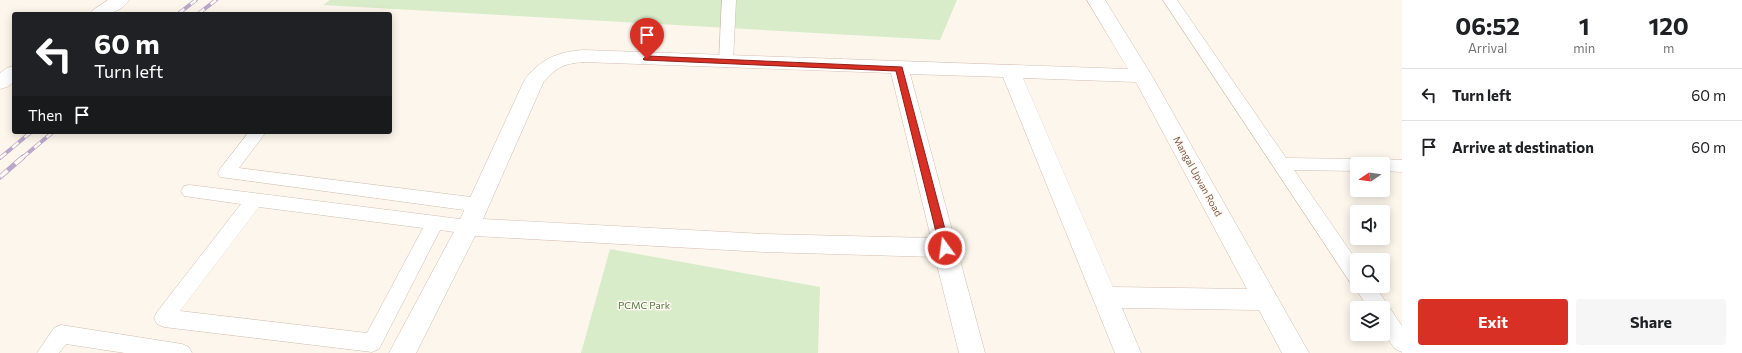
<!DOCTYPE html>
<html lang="en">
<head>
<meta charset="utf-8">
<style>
  body { margin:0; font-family:Commissioner,sans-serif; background:#f6f6f6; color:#202124; height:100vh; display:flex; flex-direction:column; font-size:15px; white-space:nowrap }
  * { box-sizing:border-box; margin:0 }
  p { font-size:13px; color:#757577 }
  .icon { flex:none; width:22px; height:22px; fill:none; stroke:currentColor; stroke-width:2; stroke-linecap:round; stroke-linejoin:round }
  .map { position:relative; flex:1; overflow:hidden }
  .details { display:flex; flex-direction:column; background:#fff; width:340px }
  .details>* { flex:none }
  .banner { position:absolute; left:12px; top:12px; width:380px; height:122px; border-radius:4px; box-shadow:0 2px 10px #0003; background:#202124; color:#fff; overflow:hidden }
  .needle { width:26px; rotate:257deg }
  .buttons { position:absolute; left:1350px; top:157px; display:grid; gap:8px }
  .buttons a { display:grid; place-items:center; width:40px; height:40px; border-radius:4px; background:#fff; box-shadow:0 2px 10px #0003; font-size:20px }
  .pin { position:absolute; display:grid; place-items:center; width:34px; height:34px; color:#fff; margin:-41px -17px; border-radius:50% 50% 50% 0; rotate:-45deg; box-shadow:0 0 4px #0007 }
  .pin .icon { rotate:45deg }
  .me { position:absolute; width:44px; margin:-22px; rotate:346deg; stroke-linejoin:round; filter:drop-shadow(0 0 3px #0008) }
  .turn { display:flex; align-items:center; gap:14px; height:84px; padding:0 16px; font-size:18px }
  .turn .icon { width:52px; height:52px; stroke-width:2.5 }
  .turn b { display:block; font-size:28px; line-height:34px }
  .then { display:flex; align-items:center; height:38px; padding:0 16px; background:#0003; gap:8px; font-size:15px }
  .eta { display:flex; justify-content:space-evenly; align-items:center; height:68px; text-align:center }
  .eta b { font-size:24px; font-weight:700; line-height:28px }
  .button { display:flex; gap:8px; margin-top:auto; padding:8px 16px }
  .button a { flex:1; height:46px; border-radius:4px; background:#d93025; color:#fff; font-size:16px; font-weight:700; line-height:46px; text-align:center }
  .button a+a { background:#f6f6f6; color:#202124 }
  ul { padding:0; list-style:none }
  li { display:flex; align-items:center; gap:12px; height:52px; padding:0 16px; border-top:1px solid #e0e0e0 }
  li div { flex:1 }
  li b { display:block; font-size:15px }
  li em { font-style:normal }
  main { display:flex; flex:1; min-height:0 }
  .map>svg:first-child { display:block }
  .green { fill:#d8ecc9 }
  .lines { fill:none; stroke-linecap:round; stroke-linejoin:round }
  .service-casing { stroke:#d1beb0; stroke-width:1 }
  .minor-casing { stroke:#d1beb0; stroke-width:1 }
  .secondary-casing { stroke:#d6c0b0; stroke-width:1 }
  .service { fill:#fff; fill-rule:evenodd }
  .minor { fill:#fff; fill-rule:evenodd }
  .secondary { fill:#fff; fill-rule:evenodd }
  .rail-far1-casing { stroke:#b9a8c9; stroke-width:4 }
  .rail-casing { stroke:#b9a8c9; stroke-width:5 }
  .rail-far1 { stroke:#fffaf3; stroke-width:2.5; stroke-dasharray:8; stroke-linecap:butt }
  .rail { stroke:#fffaf3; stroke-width:3.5; stroke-dasharray:10; stroke-linecap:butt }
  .route { fill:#d93025; stroke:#8d1f18 }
  .labels { text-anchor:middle; stroke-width:3; stroke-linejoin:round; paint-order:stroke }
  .street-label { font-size:10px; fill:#7a5c4d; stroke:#fffaf3 }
  .park-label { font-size:10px; fill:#537a41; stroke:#fffaf3 }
</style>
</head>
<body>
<main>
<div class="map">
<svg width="1402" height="353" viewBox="0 0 1402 353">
  <rect width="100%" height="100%" fill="#fdf6ec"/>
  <g class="green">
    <polygon points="330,0 957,0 940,40 323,5"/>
    <polygon points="610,249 820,287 818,353 581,353"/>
  </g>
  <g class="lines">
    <defs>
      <g id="service">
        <polygon points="722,0 736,0 733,62 731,65 726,67 721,65 719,62"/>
        <polygon points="1163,0 1177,0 1286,158 1357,159 1363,161 1365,164 1357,164 1357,171 1294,170 1357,261 1357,286 1375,286 1402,326 1402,352 1395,349 1383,332 1383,308 1368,308 1354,286 1356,283 1350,282"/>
        <polygon points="249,132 266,132 239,168 479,198 485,200 488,205 485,210 479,212 220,177 218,173 220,169"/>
        <polygon points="1383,159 1402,160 1402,172 1383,171 1383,164 1375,164 1377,161"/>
        <path d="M190,185l278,35 6,2 3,5 -3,5 -6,2 -28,-4 -61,119 -7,3 -208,-25 -7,-3 -3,-6 3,-6 84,-108 -57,-8 -3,-5 3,-5zM259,207l164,21 -56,105 -187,-22z"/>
        <polygon points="61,325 182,344 189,347 192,353 125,353 66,344 59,353 37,353 54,328"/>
      </g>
      <path id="minor" d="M1087,0h18l47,76 157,277h-27l-23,-43 -137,-2 19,45h-26l-112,-276 -93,-3 75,279h-26l-24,-96 -171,-5 -289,-16 -59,117h-27l68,-127 67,-145c15,-22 34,-29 59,-31l545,19zM583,62l308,11 40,165 -167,-4 -281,-15 60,-136c13,-16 20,-19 40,-21zM1023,78l113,4 111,207 -134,-2z"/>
      <g id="secondary">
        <path d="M108,0h21c-11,15 -23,14 -39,14l3,-4z"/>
        <polygon points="14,66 14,82 7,87 0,89 0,73 7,68"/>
      </g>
    </defs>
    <use href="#service" class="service-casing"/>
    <use href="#minor" class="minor-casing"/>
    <use href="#secondary" class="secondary-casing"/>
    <use href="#service" class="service"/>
    <use href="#minor" class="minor"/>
    <use href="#secondary" class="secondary"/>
    <defs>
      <g id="rail-far1">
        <polyline points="178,14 196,0"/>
        <polyline points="198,14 216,0"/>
        <polyline points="0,158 31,132"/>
        <polyline points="22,158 53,132"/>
      </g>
      <polyline id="rail" points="0,177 23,157"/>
    </defs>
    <use href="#rail-far1" class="rail-far1-casing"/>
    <use href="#rail" class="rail-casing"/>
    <use href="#rail-far1" class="rail-far1"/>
    <use href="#rail" class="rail"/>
  </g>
  <polygon class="route" points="647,56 902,67 950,248 948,251 941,251 940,248 896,71 644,60 643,59"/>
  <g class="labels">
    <g class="street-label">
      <text transform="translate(1198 176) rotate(61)" y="4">Mangal Upvan Road</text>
    </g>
    <g class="park-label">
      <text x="644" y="309">PCMC Park</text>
    </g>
  </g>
</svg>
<div class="buttons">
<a><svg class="needle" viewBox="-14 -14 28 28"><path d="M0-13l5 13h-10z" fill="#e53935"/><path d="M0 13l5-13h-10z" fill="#757577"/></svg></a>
<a><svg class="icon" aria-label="sound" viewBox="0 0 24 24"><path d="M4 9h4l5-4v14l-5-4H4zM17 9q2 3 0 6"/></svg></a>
<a><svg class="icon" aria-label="search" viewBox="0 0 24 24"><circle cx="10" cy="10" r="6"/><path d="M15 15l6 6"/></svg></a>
<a><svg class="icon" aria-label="layers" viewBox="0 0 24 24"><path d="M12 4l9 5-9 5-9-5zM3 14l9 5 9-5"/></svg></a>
</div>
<div class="pin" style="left:647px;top:59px;background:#d93025"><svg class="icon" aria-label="arrive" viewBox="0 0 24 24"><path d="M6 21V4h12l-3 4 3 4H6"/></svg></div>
<svg class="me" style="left:945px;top:248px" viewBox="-20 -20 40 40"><circle r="17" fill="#d93025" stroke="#fff" stroke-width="3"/><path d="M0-11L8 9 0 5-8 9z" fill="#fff"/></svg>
<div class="banner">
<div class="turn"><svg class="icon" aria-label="left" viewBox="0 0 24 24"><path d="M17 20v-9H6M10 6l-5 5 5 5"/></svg><div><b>60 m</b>Turn left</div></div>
<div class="then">Then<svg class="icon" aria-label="arrive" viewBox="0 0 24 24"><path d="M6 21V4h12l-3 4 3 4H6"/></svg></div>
</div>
</div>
<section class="details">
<div class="eta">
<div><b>06:52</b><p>Arrival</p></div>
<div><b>1</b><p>min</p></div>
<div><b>120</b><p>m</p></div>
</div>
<ul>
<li><svg class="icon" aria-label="left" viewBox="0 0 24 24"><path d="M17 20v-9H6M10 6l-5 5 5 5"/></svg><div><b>Turn left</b></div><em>60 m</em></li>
<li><svg class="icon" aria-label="arrive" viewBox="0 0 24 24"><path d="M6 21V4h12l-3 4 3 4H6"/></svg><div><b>Arrive at destination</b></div><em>60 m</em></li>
</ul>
<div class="button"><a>Exit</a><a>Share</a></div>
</section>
</main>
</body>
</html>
